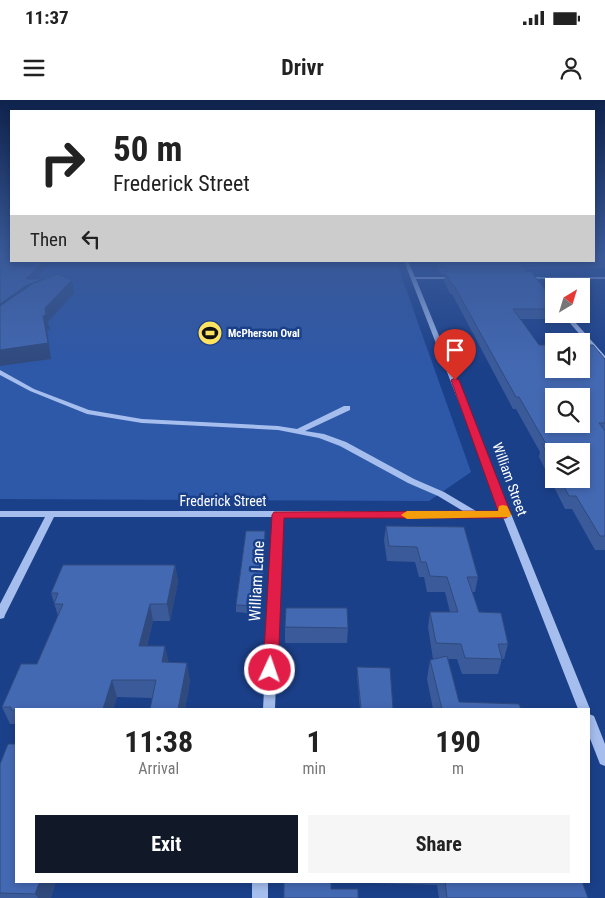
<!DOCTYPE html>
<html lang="en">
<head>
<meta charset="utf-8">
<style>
  body { margin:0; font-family:"Roboto Condensed",sans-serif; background:#f6f6f6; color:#222; height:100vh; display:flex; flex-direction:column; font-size:19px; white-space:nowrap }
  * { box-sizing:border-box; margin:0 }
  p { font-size:16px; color:#767676 }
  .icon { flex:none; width:28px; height:28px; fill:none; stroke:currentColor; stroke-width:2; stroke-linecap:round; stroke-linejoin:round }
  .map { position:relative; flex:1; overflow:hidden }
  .drawer { position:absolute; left:15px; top:608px; width:575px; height:175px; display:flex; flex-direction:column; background:#fff; border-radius:0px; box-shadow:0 2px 8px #0003 }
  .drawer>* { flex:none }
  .hud { position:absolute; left:10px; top:10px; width:585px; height:152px; border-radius:0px; box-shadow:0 2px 8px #0003; background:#fff; color:#222; overflow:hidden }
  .needle { width:32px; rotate:38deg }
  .tools { position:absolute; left:545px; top:178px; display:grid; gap:10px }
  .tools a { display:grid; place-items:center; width:45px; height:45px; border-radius:0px; background:#fff; box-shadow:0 2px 8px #0003; font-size:25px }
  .pin { position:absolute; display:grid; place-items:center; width:42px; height:42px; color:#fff; margin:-51px -21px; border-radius:50% 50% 50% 0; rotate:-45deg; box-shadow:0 0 5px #0007 }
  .pin .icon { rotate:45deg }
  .me { position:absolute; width:55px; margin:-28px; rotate:3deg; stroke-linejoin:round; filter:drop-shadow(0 0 4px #0008) }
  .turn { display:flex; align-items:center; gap:18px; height:105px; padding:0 20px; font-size:22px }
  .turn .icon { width:65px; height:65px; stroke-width:2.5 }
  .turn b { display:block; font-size:35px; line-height:42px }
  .then { display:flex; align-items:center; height:48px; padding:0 20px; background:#0003; gap:10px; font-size:19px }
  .eta { display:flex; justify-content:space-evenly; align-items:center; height:85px; text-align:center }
  .eta b { font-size:30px; font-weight:700; line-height:35px }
  .cta { display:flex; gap:10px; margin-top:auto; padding:10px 20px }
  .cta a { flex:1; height:58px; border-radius:0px; background:#111827; color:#fff; font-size:20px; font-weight:700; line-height:58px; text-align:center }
  .cta a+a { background:#f6f6f6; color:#222 }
  .status { display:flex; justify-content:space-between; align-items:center; height:35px; padding:0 25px; background:#fff; direction:ltr }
  .status svg { height:14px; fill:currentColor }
  header { display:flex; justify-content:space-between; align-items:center; height:65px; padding:0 20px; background:#fff; font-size:22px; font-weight:700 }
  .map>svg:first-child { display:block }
  .green { fill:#2e58a8 }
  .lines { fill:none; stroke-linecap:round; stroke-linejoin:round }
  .minor { fill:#a5beed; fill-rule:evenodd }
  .wall { fill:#3a5a9a; fill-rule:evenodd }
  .shaded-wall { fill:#304a7d }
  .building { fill:#4469b3; stroke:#304a7d; fill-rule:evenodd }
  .route { fill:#e11d48; stroke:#92132f }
  .slow { fill:#f59e0b }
  .labels { text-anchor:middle; stroke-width:5; stroke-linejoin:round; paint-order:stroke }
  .far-poi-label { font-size:11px; font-weight:bold; fill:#fff; stroke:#1b408a; text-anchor:start }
  .street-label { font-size:14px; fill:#fff; stroke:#1b408a }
  .near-street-label { font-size:16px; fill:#fff; stroke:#1b408a }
</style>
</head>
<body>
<div class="status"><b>11:37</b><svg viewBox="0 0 49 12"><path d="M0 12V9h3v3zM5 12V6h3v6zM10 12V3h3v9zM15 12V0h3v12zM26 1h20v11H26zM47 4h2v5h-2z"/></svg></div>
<header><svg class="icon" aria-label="menu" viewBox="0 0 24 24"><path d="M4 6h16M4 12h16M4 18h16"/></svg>Drivr<svg class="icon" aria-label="person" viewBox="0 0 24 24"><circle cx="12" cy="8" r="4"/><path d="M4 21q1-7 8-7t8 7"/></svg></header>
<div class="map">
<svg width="605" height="798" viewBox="0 0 605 798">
  <rect width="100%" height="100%" fill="#1b408a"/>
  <polygon class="green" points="42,161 396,161 471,372 429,401 0,399 0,199"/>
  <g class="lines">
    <g class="minor">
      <polygon points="404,161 408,161 415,177 455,177 457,178 455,179 416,179 590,609 589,612 589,609 578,609 503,417 282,417 275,609 263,609 273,417 54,417 5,515 4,518 0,519 0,504 45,417 0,417 0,411 463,411 438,396 408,383 340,346 319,338 278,330 142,323 87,314 30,291 0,275 0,270 34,289 89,310 142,319 278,326 297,329 344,306 350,306 350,310 305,331 324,334 346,342 414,379 444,392 476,411 501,411"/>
      <polygon points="526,177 605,177 605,179 524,179 524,178"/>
      <polygon points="562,214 568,214 605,256 605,262 603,261"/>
      <polygon points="589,614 594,616 605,644 605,666 600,664 589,636"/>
      <rect x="252" y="781" width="16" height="17"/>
    </g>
  </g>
  <g class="wall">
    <path d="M605,156v12l-79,1 -1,3 29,28v14h6l-1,5h-39l19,26 66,14v191h-10l-23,-41h-7l-26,-52 1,-5 -24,-43h-3l-61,-115h-2l-6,-13 1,-6h-3l-8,-14h160zM554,351l27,28h-27z"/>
    <polygon points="386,426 478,477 475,492 472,492 479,512 508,544 504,559 502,559 498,574 462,574 457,559 448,559 459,602 521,609 433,609 427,579 430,560 436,559 433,559 428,527 430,512 450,512 445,492 427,492 424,477 419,477 415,462 387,461 384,440"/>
    <polygon points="265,438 263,484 258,514 236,512 236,505"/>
    <polygon points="175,465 178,482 170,521 153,521 147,546 190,580 185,609 150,609 152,598 117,597 113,609 16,609 16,624 10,624 2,607 37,564 58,516 51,493"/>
    <polygon points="285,527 348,528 347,543 285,543"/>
    <polygon points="357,567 393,609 360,609 357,575"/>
    <polygon points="0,664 16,781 56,781 51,798 0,798"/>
    <polygon points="372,781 582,781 588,798 439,798 437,785 372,783"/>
  </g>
  <g class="shaded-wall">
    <polygon points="44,161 53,161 30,184 44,179 0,214 0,204"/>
    <polygon points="72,180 74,193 48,222 50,230 47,230 51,259 0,266 0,250 43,216 45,208"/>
    <polygon points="265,431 265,438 263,484 258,514 258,506"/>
    <polygon points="175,465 178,482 170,521 167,504"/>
    <polygon points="150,504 153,521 143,563 139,546"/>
    <polygon points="165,546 169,563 162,562"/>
    <polygon points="187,563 190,580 185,609 178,609"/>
    <polygon points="112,580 117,597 113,609 103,609"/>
    <polygon points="40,781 56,781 51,798 38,798 35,794"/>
  </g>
  <g class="building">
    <polygon points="0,156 11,156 11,161 44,161 26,179 44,179 27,185 0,204"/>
    <polygon points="594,156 605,156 605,161 520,162 526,168 442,168 438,161 594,161"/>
    <path d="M445,172h86l23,28v9h-41l26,36h15v24h27v-24h12l12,14v64h-6l6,8v105h-5l-24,-40h-7l-9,-17h21v-28h-27v15l-12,-22h4l-27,-47h-3l-63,-113h-2zM554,296h27v28h-27z"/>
    <polygon points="57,174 72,180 45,208 46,215 43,216 48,243 0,250 0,206 32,184"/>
    <polygon points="386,426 464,427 478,477 467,477 479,512 501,513 508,544 498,544 502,559 465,558 461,544 436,543 430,512 458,512 447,477 430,476 426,462 421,462 417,447 389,446"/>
    <polygon points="246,431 265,431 263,477 258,506 236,505"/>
    <polygon points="63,465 175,465 167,504 150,504 139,546 165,546 162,562 187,563 178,609 150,609 156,580 112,580 103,609 16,609 16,610 11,610 11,607 2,607 21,564 37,564 63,504 54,504 58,493 51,493"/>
    <polygon points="286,508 347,508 348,528 285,527"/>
    <polygon points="447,556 459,602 519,604 521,609 442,609 430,560"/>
    <polygon points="357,567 390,568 393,609 361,609"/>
    <polygon points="8,644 16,644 16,781 40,781 35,794 0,793 0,664"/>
    <polygon points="284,781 331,781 331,789 358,789 358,798 284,798"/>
    <polygon points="445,781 582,781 588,798 447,798"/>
  </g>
  <linearGradient id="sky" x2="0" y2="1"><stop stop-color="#0f234c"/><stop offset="0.58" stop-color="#395998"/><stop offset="1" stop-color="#395998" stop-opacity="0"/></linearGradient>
  <rect width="605" height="268" fill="url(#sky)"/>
  <polygon class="route" points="455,278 459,280 511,414 506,418 284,418 278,570 276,574 270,576 265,574 263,570 272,415 274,412 498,411 451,280"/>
  <polygon class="slow" points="503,405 507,406 511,414 510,417 407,419 401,415 407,411 498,411 499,406"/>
  <defs>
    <symbol id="stadium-disc" viewBox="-11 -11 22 22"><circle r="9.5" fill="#fee262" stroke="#1b408a"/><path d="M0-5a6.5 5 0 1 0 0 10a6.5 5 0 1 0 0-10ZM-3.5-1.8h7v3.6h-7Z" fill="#111"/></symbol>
  </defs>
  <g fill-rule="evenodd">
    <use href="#stadium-disc" x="196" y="219" width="28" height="28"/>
  </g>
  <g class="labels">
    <g class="far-poi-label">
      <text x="228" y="237">McPherson Oval</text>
    </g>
    <g class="street-label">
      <text transform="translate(510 379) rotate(70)" y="5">William Street</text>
      <text x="223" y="406">Frederick Street</text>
    </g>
    <g class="near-street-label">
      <text transform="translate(256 481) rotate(-87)" y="6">William Lane</text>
    </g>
  </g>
</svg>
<div class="tools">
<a><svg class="needle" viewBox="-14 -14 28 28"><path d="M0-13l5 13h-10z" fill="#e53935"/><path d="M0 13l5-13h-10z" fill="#767676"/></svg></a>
<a><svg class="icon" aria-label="sound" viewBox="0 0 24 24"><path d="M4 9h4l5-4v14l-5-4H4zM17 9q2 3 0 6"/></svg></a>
<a><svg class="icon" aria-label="search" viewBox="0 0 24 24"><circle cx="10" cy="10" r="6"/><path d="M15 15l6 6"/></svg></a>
<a><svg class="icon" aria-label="layers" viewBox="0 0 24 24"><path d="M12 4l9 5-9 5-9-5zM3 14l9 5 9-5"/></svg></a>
</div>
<div class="pin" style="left:455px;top:280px;background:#d93025"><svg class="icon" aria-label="arrive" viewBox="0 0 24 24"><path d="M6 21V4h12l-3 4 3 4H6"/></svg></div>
<svg class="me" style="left:270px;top:570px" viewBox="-20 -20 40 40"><circle r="17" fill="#e11d48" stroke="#fff" stroke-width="3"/><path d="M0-11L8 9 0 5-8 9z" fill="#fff"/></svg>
<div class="hud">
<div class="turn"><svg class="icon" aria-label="right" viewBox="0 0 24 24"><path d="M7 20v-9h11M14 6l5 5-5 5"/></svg><div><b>50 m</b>Frederick Street</div></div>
<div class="then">Then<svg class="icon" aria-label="left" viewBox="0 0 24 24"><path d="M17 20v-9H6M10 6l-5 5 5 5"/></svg></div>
</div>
<section class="drawer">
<div class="eta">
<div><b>11:38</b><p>Arrival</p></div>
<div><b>1</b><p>min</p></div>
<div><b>190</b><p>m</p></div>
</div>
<div class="cta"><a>Exit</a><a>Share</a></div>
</section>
</div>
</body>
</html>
